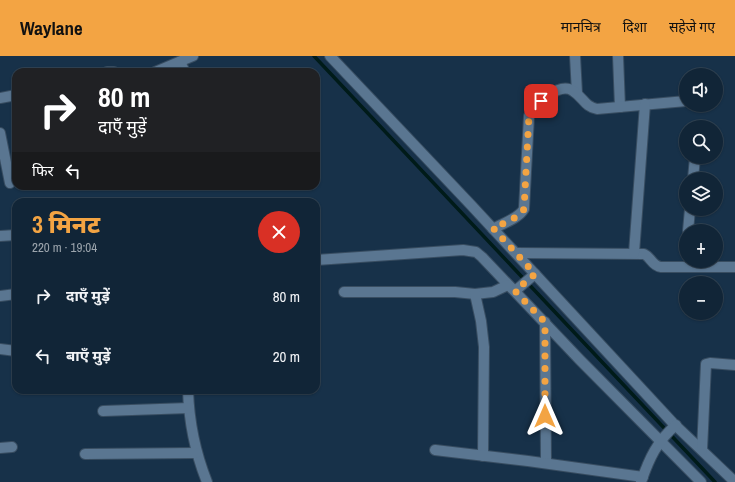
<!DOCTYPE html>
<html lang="hi">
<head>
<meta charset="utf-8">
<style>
  body { margin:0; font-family:"Archivo Narrow","Noto Sans Devanagari",sans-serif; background:#1e3142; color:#f1f3f6; height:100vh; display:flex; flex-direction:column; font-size:15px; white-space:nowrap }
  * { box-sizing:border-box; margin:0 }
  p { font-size:13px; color:#9ca5ad }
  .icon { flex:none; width:22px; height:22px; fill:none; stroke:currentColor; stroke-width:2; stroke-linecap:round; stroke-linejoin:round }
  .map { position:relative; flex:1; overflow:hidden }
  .panel { position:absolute; left:12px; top:142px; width:308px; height:196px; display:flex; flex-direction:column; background:#112537; border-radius:12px; box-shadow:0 1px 3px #0004,0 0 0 1px #304252 }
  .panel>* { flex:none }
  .hud { position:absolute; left:12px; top:12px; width:308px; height:122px; border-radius:12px; box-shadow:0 1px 3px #0004,0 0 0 1px #304252; background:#202124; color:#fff; overflow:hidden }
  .buttons { position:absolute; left:679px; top:12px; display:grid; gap:8px }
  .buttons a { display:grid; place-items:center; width:44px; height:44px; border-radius:50%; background:#112537; box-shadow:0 1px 3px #0004,0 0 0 1px #304252; font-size:20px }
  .pin { position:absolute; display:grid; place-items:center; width:34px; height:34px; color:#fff; margin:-17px; border-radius:8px; box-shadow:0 2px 6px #0006 }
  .me { position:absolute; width:44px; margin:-22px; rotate:0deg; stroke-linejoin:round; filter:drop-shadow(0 0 3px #0008) }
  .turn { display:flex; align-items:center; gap:14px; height:84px; padding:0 20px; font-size:18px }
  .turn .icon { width:52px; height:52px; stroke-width:2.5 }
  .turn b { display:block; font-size:28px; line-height:34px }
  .then { display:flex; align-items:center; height:38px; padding:0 20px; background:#0003; gap:8px; font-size:15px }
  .round { display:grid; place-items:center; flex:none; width:42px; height:42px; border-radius:21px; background:#1e3142 }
  .summary { display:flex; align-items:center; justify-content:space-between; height:68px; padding:0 20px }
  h1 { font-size:24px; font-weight:800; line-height:30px; color:#f3a443 }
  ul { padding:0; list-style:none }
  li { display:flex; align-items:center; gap:12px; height:60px; padding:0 20px }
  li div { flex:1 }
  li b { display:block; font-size:15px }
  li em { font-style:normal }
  header { display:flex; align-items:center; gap:24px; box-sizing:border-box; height:56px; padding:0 20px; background:#f3a443; color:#111 }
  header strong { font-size:19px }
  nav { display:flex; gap:22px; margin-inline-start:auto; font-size:14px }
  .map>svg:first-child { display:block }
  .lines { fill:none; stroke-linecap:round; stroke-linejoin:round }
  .stream { stroke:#001b19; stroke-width:3.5 }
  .minor-casing { stroke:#384d61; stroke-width:12 }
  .minor { stroke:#5a7691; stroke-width:10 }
  .route { stroke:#f3a443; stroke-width:7; stroke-dasharray:0 12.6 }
</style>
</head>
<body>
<header>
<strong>Waylane</strong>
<nav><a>मानचित्र</a><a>दिशा</a><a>सहेजे गए</a></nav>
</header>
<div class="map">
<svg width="735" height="426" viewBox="0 0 735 426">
  <rect width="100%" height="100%" fill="#173149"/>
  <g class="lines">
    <polyline class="stream" points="314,0 715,426"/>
    <defs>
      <g id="minor">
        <polyline points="330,0 471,149 673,367 735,426"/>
        <polyline points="575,0 577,37"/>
        <polyline points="618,0 620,51"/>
        <polyline points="180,6 185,16"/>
        <polyline points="107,16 114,16"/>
        <polyline points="155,16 193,0"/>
        <polyline points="0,42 16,39"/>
        <polyline points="0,77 10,127"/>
        <polyline points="693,123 695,101"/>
        <path d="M493,173c10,-6 25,-10 31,-20l5,-93c7,-11 30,-35 44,-25 11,7 11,15 24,18l89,-8"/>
        <polyline points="688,175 690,153"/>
        <polyline points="0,180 16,179"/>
        <path d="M516,197l128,1c7,3 8,12 17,13h74"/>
        <polyline points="634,197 645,48"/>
        <polyline points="316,204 463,194 476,196 482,201 580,304 701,426"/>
        <polyline points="515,235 535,218"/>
        <polyline points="344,236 455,236 475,238 493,236 508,229"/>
        <polyline points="475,238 481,265 484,291 483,400"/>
        <polyline points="0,240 16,238"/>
        <polyline points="545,266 546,407"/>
        <polyline points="0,293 16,295"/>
        <path d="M188,334c1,32 7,62 19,92"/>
        <polyline points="103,355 189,352"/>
        <polyline points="0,392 12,391"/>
        <polyline points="435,394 528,405 643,421"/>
        <polyline points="702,394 706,308 710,307 735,309"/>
        <polyline points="85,398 196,397"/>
        <path d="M641,426c8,-23 16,-41 35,-57"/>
      </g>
    </defs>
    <use href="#minor" class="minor-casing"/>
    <use href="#minor" class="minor"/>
  </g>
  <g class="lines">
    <path class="route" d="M541,45l-8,8 -4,7 -5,93c-6,10 -21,14 -31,19l42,46 -20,17 30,31v94"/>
  </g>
</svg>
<div class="buttons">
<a><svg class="icon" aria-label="sound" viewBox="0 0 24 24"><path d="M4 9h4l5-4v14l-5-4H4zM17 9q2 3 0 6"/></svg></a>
<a><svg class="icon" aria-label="search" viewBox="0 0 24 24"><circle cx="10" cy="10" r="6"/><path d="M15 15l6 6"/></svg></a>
<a><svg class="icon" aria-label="layers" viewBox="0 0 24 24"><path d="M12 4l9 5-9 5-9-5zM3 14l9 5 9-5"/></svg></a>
<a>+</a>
<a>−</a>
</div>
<div class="pin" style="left:541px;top:45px;background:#d93025"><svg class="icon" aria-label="arrive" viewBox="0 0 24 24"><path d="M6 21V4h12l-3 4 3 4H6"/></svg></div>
<svg class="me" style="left:545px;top:360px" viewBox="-20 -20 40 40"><path d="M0-17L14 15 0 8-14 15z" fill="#f3a443" stroke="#fff" stroke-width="4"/></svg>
<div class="hud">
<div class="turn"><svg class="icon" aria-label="right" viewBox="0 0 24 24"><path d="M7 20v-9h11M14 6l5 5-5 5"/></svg><div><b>80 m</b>दाएँ मुड़ें</div></div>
<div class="then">फिर<svg class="icon" aria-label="left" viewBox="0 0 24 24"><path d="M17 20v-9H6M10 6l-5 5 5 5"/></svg></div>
</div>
<section class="panel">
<div class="summary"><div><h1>3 मिनट</h1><p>220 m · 19:04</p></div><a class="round" style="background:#d93025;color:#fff"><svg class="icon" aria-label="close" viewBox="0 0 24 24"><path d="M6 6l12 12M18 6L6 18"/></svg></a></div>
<ul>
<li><svg class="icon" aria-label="right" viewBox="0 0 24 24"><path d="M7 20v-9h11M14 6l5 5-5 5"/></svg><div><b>दाएँ मुड़ें</b></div><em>80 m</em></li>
<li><svg class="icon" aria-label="left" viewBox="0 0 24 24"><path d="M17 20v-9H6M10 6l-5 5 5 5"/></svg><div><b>बाएँ मुड़ें</b></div><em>20 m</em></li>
</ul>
</section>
</div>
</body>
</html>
